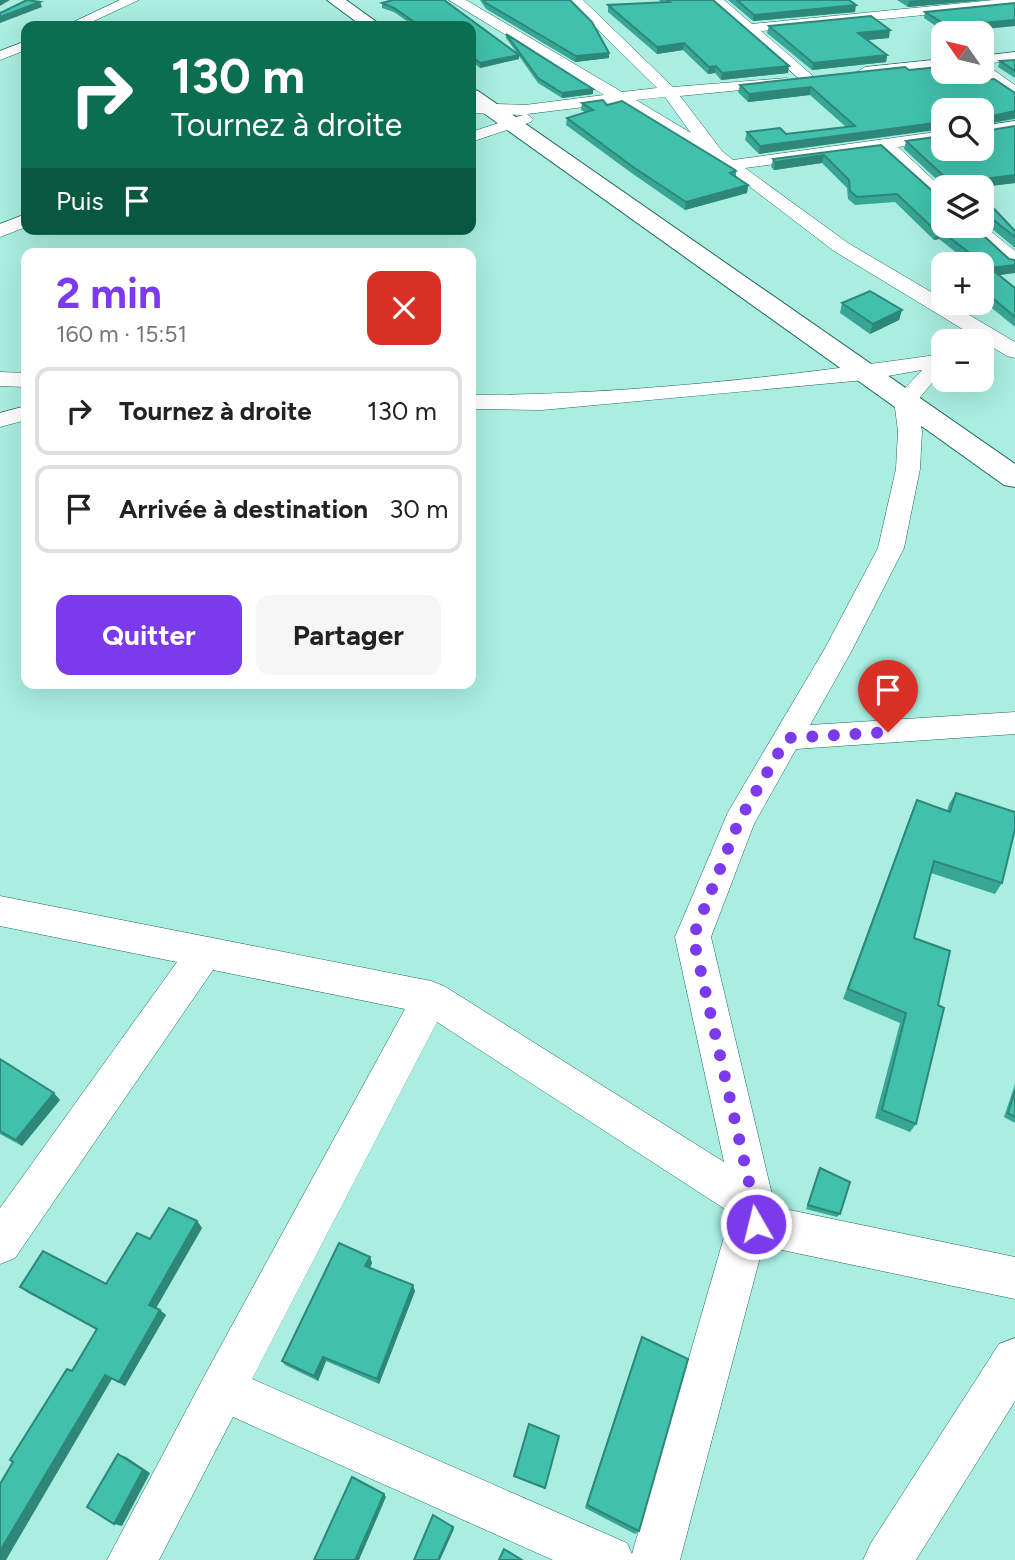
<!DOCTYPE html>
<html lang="fr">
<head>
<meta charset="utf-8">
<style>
  body { margin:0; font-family:Figtree,sans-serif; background:#f6f6f6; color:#222; height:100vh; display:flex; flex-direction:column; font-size:26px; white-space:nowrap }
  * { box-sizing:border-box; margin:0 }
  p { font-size:23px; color:#767676 }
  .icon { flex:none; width:38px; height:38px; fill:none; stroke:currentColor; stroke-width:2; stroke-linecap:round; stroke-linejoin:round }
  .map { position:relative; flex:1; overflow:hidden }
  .side { position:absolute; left:21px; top:248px; width:455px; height:441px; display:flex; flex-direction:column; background:#fff; border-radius:14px; box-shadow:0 7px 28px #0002 }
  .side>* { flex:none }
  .banner { position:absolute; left:21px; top:21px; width:455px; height:214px; border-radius:14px; box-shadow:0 7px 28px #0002; background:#0b6e4f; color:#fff; overflow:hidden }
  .needle { width:46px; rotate:304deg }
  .buttons { position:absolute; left:931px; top:21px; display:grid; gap:14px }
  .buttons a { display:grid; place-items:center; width:63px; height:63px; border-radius:14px; background:#fff; box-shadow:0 7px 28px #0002; font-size:35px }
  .pin { position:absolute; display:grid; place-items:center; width:60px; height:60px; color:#fff; margin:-72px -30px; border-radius:50% 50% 50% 0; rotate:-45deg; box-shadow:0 0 7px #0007 }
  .pin .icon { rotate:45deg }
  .me { position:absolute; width:77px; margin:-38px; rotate:352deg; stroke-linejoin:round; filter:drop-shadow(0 0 5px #0008) }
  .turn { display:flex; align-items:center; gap:24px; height:147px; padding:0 35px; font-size:32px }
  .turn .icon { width:91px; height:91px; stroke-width:2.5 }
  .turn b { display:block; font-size:49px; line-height:60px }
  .then { display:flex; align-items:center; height:66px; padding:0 35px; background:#0003; gap:14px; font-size:26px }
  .round { display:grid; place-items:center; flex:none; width:74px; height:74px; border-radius:14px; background:#f6f6f6 }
  .headline { display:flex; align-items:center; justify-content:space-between; height:119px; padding:0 35px }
  h1 { font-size:42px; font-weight:700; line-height:52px; color:#7c3aed }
  .cta { display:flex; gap:14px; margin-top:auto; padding:14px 35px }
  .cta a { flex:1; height:80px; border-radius:14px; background:#7c3aed; color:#fff; font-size:28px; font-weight:700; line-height:80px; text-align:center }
  .cta a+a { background:#f6f6f6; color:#222 }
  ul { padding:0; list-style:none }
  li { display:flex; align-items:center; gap:21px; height:88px; margin:0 14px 10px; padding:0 21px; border:4px solid #e0e0e0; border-radius:14px }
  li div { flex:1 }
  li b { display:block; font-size:26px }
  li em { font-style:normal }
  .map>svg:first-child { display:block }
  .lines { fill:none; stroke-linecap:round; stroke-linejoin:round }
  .street-casing { stroke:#21685d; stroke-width:1 }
  .secondary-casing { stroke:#21685d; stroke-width:2 }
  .street { fill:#fff; fill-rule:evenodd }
  .secondary { fill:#fff; fill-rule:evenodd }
  .wall { fill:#38a695 }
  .shaded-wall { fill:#2e8779 }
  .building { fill:#41c1ad; stroke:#2e8779; stroke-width:2 }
  .route { stroke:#7c3aed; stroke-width:12; stroke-dasharray:0 21.6 }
</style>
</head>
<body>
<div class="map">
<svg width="1015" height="1560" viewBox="0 0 1015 1560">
  <rect width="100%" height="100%" fill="#a9eee1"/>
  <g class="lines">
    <defs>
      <g id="street">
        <polygon points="120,0 139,0 83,26 65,26"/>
        <path d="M449,0h17l156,92 35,-4 -89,-88h15l90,87 114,-9 3,3 -3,3 -5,2 -102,10 42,55 11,9 210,-29v10l-45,6 45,42v14l-6,-1 -57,-52 -135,18 103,75 95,56v4h6l66,39v16l-8,-2 -173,-105 -127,-97 -90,-51 -90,11 6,5 -2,3 -60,20v-10l52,-17 -52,-2v-10l54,2 79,-10zM665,97l26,36 -55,-33z"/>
        <polygon points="709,0 724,0 752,24 994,0 1015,0 1015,6 761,31 813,76 816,79 813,82 803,82"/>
        <polygon points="26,41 26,50 0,60 0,51"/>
        <polygon points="1015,52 1015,60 985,64 1015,85 1015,97 977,72 982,72 982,56"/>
        <polygon points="943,59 943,69 865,77 857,72 865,67"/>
        <polygon points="1015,121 1015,131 982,136 982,126"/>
        <polygon points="26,214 26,227 0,237 0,224"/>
        <polygon points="982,224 1015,251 1015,267 1008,265 964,226"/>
        <path d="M943,354v22l-11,7 -15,18 5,30 -2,38 -16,79 -53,104 -41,73 205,-13v22l-219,15 -42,75 -43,113 64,270 240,50v42l-252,-53 -83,314h-127l-320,-143 -74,143h-52l99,-187 199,-364 -192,-39 -198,288 -15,6v-56l177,-246 -177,-36v-30l431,85 13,5 280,176 -49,-225 53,-125 96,-162 54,-102 18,-79 2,-38 -4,-31 28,-30 -57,10 -323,30 -71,-1v-14c157,0 317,-19 472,-41zM437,1022l294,191 -99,341 -5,-11 -375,-164z"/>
        <polygon points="0,372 26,373 26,387 0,386"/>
        <polygon points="26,406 26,420 0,427 0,413"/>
        <polygon points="1015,1338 1015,1401 916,1560 863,1560 871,1543 999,1344"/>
      </g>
      <g id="secondary">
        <polygon points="327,0 346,0 382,26 362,26"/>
        <polygon points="471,89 478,91 1015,464 1015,487 1004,485 471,104"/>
      </g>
    </defs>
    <use href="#street" class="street-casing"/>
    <use href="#secondary" class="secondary-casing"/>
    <use href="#street" class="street"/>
    <use href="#secondary" class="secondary"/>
  </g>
  <g class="wall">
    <polygon points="393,0 444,0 517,53 506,38 506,34 593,89 593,94 562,98 538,83 519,56 519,59 480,68 471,61 471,26 414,26 394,12 382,8 382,3"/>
    <polygon points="480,0 570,0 609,53 609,58 575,62 486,9"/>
    <polygon points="659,0 713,0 788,73 721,80 715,73 708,74 683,50 657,54 608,12 608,5 662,3"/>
    <polygon points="728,0 849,0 855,12 753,21"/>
    <polygon points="897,0 986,0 908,7"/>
    <polygon points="1015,3 946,33 924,18 925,12"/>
    <polygon points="769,26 889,38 867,40 887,55 886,62 812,70 767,33"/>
    <polygon points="1015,60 1015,78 998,67 1000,61"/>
    <polygon points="909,70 960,83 1015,93 1015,119 982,125 982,128 985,131 1015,126 1015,183 982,187 945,187 904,149 906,141 943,149 982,110 759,154 745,140 747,132 786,134 846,127 810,95 748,102 738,92 740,85"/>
    <polygon points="582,103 607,105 736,171 736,177 748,185 747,193 685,210 633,174 566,125 567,118 585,112 581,110"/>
    <polygon points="881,145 938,196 998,275 1015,288 1015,327 982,300 982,264 971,264 939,239 934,240 895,202 855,205 848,199 847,188 822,163 774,170 771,167 773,159"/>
    <polygon points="982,196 1015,231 1015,248 984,222 982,222"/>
    <polygon points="842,303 902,310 899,320 870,334 840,313"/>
    <polygon points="956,793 1002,883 995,894 931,873 914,938 938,1005 916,1124 910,1132 875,1118 900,1023 843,999 912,811 917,800 947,811 949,804"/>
    <polygon points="0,1059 60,1100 22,1146 0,1134"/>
    <polygon points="1015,1084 1015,1123 1004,1117"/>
    <polygon points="820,1168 840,1214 837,1217 806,1209 818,1172"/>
    <polygon points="197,1221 202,1228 156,1308 166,1315 125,1386 112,1379 97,1329 28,1293 20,1287 106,1284 150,1239"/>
    <polygon points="370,1257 372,1263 370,1268 415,1291 379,1384 326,1361 318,1381 285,1365 282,1361"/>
    <polygon points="642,1337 639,1531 635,1534 585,1508 639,1344"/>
    <polygon points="529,1424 559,1436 545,1489 514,1477"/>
  </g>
  <g class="shaded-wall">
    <polygon points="0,0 10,0 0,6"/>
    <polygon points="916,0 986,0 908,7 909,1"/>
    <polygon points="40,2 42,7 0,23 0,17"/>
    <polygon points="856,5 855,12 753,21 754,15"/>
    <polygon points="1015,20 1015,26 946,33 948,26"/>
    <polygon points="890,30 889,38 856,41 858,33"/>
    <polygon points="684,43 683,50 657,54 657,47"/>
    <polygon points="609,53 609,58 575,62 576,56"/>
    <polygon points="519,55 519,59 480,68 480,63"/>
    <polygon points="887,55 886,62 812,70 813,63"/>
    <polygon points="716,66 715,73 708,74 709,67"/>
    <polygon points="789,66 788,73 721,80 722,73"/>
    <polygon points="811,87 810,95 748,102 749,94"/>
    <polygon points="593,89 593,94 562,98 562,93"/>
    <polygon points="1015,111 1015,118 982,125 982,118"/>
    <polygon points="943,122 943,129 759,154 760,146"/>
    <polygon points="824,155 822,163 774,170 775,162"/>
    <polygon points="475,157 475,162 471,163 471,158"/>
    <polygon points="1015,175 1015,183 982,187 966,187 968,181"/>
    <polygon points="748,185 747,193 685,210 686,202"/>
    <polygon points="941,231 939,239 934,240 937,232"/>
    <polygon points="1015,265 1015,273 987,277 990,268"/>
    <polygon points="902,310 899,320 870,334 873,324"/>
    <polygon points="54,1093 60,1100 22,1146 16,1140"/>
    <polygon points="197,1221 202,1228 155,1310 149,1305"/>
    <polygon points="370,1257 372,1263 368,1272 365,1266"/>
    <polygon points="413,1285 415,1291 379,1384 377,1379"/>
    <polygon points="160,1310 166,1315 125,1386 119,1382"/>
    <polygon points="323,1357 326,1361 318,1381 314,1376"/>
    <polygon points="105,1375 112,1379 6,1560 0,1560 0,1551"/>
    <polygon points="118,1454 126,1457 150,1473 122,1526 114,1524"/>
    <polygon points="384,1494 386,1497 359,1560 355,1560"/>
    <polygon points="453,1527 454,1529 440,1560 438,1560"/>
  </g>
  <g class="building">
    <polygon points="27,0 40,2 0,17 0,13"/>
    <polygon points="393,0 444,0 519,55 480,63 471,56 471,26 420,26 394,8 382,3"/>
    <polygon points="483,0 570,0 592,22 609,53 576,56 486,3"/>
    <polygon points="667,0 713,0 789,66 722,73 716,66 709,67 684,43 657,47 608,5 670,2"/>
    <polygon points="737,0 849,0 856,5 754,15"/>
    <polygon points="1015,3 1015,20 948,26 925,12"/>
    <polygon points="871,16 890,30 858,33 887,55 813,63 769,26"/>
    <polygon points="506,34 593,89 562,93 538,78"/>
    <polygon points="1015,60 1015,71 1000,61"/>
    <polygon points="905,67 909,70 939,67 943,70 943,72 945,72 960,83 994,79 1015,93 1015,111 982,118 982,128 985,131 1015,126 1015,175 968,181 973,187 948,187 947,179 906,141 943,136 943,149 982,149 982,110 943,110 943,122 760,146 747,132 780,128 786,134 855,126 811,87 749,94 740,85"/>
    <polygon points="603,100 607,105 622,101 732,168 736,171 730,173 748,185 686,202 633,167 567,118 593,110 582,103"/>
    <polygon points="881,145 938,196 943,197 943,226 973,226 1009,259 1015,260 1015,265 990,268 1015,288 1015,317 982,289 982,269 989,268 941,231 937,232 897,194 857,197 850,191 849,180 824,155 775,162 773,159"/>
    <polygon points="982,196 1015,231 1015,237 986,214 982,214"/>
    <polygon points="870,291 902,310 873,324 842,303"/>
    <polygon points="956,793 1015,812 1015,829 1002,883 934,861 914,938 950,951 938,1005 944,1008 916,1124 882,1110 906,1013 848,989 917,800 950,812"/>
    <polygon points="0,1059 54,1093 16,1140 0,1131"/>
    <polygon points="1015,1091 1015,1117 1008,1113"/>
    <polygon points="820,1168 850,1182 840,1214 808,1205"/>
    <polygon points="169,1208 197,1221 149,1305 160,1310 119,1382 105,1375 0,1551 0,1484 13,1462 10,1460 67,1369 72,1371 97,1329 20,1287 43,1251 106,1284 137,1233 150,1239"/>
    <polygon points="339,1243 370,1257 365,1266 413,1285 377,1379 323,1357 314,1376 282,1361"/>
    <polygon points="642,1337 688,1359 639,1531 587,1505"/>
    <polygon points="529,1424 559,1436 545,1488 514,1476"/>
    <polygon points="118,1454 143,1470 114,1524 87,1507"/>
    <polygon points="352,1477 384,1494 355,1560 314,1560"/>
    <polygon points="433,1515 453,1527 438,1560 414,1560"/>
    <polygon points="504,1549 522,1560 499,1560"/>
  </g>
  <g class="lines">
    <polyline class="route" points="756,1224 754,1204 693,937 739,821 787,738 888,732"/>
  </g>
</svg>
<div class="buttons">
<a><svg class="needle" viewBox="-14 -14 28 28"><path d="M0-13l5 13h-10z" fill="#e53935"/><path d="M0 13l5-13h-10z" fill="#767676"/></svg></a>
<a><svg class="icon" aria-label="search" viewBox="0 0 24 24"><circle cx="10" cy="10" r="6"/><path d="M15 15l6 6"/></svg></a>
<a><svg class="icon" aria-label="layers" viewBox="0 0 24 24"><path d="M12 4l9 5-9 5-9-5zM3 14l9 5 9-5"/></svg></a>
<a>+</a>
<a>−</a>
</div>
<div class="pin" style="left:888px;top:732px;background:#d93025"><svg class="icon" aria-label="arrive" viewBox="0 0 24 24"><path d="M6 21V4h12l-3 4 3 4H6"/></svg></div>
<svg class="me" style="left:756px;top:1224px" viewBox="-20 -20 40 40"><circle r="17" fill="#7c3aed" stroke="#fff" stroke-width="3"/><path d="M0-11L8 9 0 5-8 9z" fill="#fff"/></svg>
<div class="banner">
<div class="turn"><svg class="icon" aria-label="right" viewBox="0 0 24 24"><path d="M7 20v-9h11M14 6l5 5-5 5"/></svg><div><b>130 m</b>Tournez à droite</div></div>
<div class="then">Puis<svg class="icon" aria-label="arrive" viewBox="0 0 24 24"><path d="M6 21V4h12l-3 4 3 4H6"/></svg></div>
</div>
<section class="side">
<div class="headline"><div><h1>2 min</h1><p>160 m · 15:51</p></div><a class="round" style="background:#d93025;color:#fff"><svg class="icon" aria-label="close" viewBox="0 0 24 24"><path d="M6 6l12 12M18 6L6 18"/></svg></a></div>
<ul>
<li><svg class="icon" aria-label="right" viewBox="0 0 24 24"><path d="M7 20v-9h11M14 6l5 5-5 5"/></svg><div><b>Tournez à droite</b></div><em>130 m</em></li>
<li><svg class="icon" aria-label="arrive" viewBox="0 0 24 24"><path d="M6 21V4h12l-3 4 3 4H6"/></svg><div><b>Arrivée à destination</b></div><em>30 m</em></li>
</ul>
<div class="cta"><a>Quitter</a><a>Partager</a></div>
</section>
</div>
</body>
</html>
